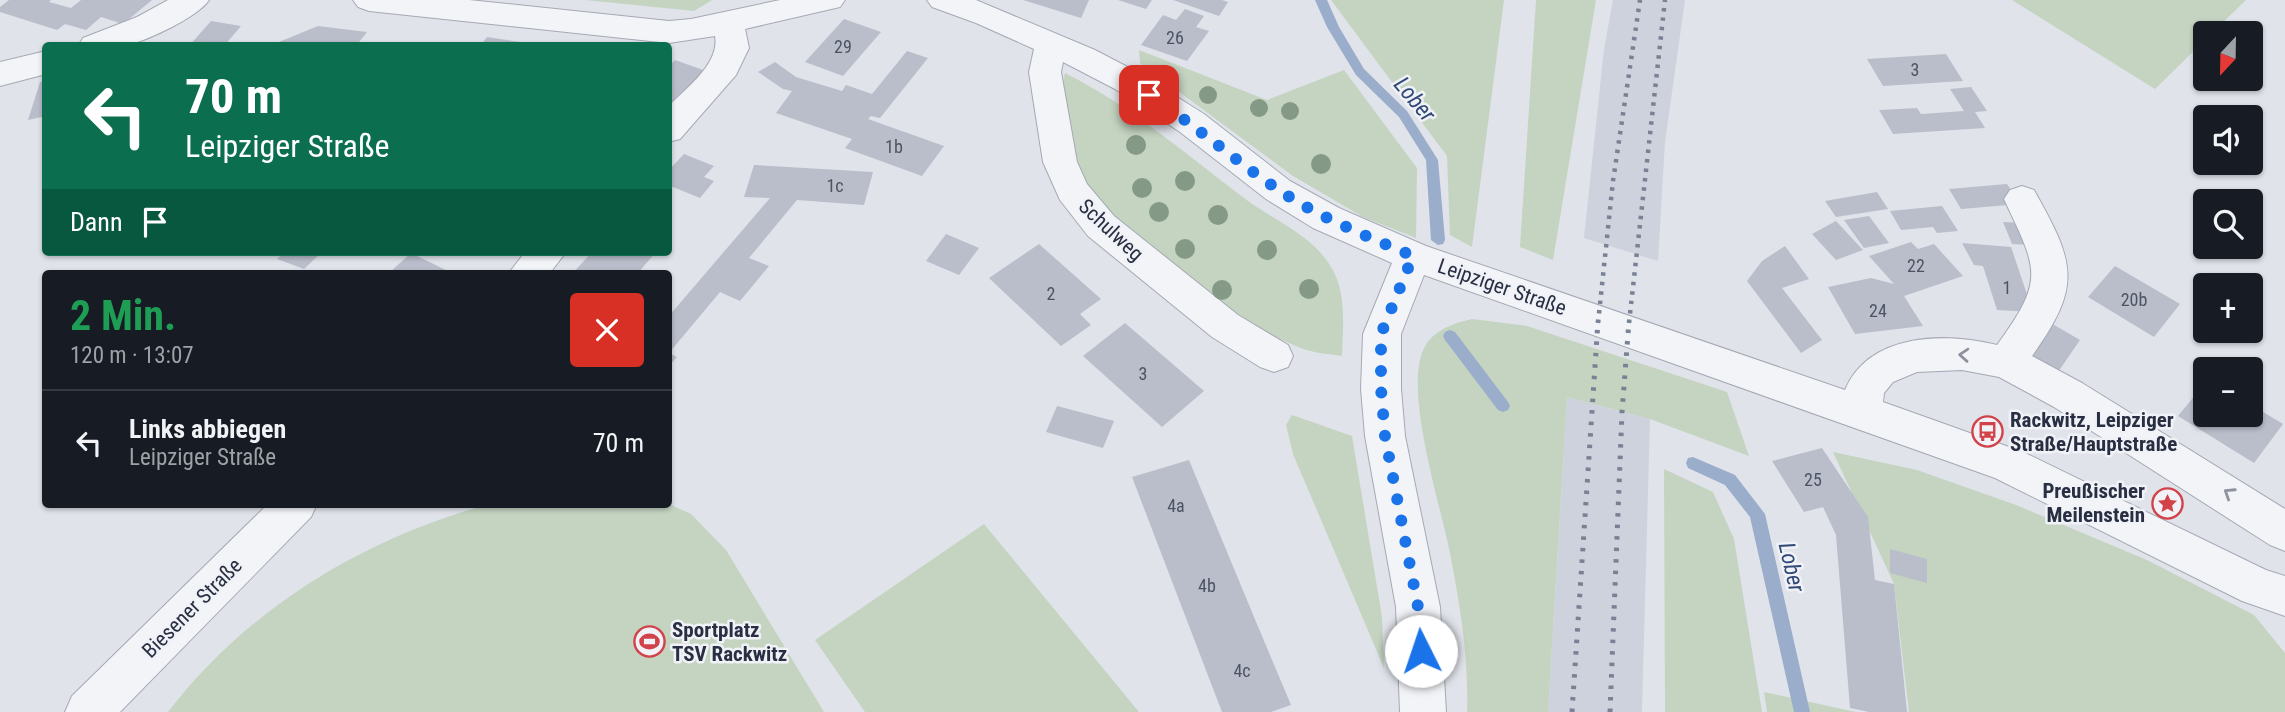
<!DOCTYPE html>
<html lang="de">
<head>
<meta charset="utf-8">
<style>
  body { margin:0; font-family:"Roboto Condensed",sans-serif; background:#242831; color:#f1f3f6; height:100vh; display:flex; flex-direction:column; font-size:26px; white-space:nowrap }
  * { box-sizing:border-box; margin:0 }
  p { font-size:23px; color:#9ea1a6 }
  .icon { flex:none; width:38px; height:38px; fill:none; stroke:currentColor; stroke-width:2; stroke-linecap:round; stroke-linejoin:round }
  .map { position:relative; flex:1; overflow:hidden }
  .sheet { position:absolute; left:42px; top:270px; width:630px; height:238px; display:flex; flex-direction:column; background:#171b24; border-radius:7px; box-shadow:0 2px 5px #0004 }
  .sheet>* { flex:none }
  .banner { position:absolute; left:42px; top:42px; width:630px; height:214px; border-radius:7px; box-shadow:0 2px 5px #0004; background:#0b6e4f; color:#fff; overflow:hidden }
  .needle { width:46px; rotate:202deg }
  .tools { position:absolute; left:2193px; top:21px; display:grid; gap:14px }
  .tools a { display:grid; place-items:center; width:70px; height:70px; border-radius:7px; background:#171b24; box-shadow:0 2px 5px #0004; font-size:35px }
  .pin { position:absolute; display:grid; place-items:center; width:60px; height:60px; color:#fff; margin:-30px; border-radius:14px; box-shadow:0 4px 10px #0006 }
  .me { position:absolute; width:77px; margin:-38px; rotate:356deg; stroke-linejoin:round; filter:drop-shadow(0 0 5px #0008) }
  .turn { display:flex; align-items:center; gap:24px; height:147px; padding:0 28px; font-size:32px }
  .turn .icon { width:91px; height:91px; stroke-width:2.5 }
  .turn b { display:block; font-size:49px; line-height:60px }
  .then { display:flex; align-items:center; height:66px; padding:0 28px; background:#0003; gap:14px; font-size:26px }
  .round { display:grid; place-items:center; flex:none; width:74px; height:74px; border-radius:7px; background:#242831 }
  .overview { display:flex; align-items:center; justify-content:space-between; height:119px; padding:0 28px }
  h1 { font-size:42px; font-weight:700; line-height:52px; color:#1e9e55 }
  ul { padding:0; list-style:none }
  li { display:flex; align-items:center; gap:21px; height:105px; padding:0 28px; border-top:2px solid #363941 }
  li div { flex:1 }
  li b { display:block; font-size:26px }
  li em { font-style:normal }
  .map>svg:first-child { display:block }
  .built { fill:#ced2dc }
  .green { fill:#c4d4c1 }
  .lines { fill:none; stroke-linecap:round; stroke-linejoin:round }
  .stream { fill:#9aadcb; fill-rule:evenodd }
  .building { fill:#babeca }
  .minor-casing { stroke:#a5a9b4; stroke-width:2 }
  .minor { fill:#f3f4f8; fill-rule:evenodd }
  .rail-far1 { stroke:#798194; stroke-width:4.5; stroke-dasharray:3.5 6; stroke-linecap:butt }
  .rail { stroke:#798194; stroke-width:5; stroke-dasharray:3.5 8; stroke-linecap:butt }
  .tree { fill:#849a86 }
  .oneway { stroke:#8e929d }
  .route { stroke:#1a73e8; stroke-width:12; stroke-dasharray:0 21.6 }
  .labels { text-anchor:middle; stroke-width:5; stroke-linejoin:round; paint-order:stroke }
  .number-label { font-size:18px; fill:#4c5364 }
  .street-label { font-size:21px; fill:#282f42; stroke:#f0f2f7 }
  .poi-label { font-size:21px; font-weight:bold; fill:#282f42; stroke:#f0f2f7; text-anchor:start }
  .water-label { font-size:23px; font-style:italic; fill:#314977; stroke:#f0f2f7 }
</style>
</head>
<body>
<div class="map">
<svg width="2285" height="712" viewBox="0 0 2285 712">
  <rect width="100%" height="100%" fill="#e0e3ea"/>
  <g class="built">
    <polygon points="1613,0 1685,0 1665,142 1658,261 1584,238 1604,49"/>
    <polygon points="1567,397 1650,419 1642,712 1548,712"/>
  </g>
  <g class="green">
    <polygon points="585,0 712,0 694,11"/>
    <polygon points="1331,0 1504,0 1472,247 1450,235 1447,156"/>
    <polygon points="1536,0 1596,0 1553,260 1520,247"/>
    <polygon points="2012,0 2246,0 2212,33 2205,33 2205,40 2155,89"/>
    <polygon points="1139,50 1267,100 1344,70 1417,168 1416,238 1363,217 1293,176 1140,63"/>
    <path d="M1065,73c68,34 123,83 183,128 28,20 65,35 83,66 16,25 12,61 11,89 -13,-2 -29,-3 -41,-8 -50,-18 -92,-55 -133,-87 -28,-21 -59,-41 -79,-70 -15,-21 -32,-94 -24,-118z"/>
    <path d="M1472,319l55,7 200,66 22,64 -99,-37 -83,-22 -19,315h-81c2,-53 -7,-107 -17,-159 -10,-49 -44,-156 -28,-200 8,-22 29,-29 50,-34z"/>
    <polygon points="1292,415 1352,436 1382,617 1384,668 1293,454 1286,425"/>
    <polygon points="1833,452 1917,470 2016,505 2147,560 2254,615 2285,653 2285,712 1909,712 1894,584"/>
    <polygon points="1664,469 1713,492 1734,539 1762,712 1665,712"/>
    <path d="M490,504h179l22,10 35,36 98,162h-656c80,-104 196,-174 322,-208z"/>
    <polygon points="984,524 1139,712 865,712 815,640"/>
    <polygon points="1764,692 1856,712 1767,712"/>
  </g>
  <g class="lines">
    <g class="stream">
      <polygon points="1315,0 1327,0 1339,27 1364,69 1407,111 1438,160 1445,240 1443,244 1438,245 1431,240 1426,160 1399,117 1356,75 1327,27"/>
      <polygon points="1450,330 1455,332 1508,402 1510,406 1508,410 1503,412 1498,410 1445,340 1443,336 1445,332"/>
      <polygon points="1693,457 1735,475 1765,514 1810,712 1794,712 1750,517 1725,485 1688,468 1686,463 1688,458"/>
    </g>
  </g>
  <g class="building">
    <polygon points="9,0 51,0 49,2 71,8 81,0 152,0 123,24 101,17 86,30 65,24 57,30 0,12 0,7"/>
    <polygon points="1023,0 1089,0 1081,18"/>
    <polygon points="1118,0 1152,0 1146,9"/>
    <polygon points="1173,0 1222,0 1228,2 1219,16"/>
    <polygon points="1185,9 1204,16 1196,27 1209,31 1187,61 1141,45 1163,15 1176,20"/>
    <polygon points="844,19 881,32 843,76 805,62"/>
    <polygon points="211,21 241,26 224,46 189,46"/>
    <polygon points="318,26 367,32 356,46 269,46"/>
    <polygon points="487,37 533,44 533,46 480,46"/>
    <polygon points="907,51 928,58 880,118 871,116 868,119 944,146 922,176 845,148 852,139 776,113 792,91 783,89 758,72 775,62 796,77 842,91 846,85 872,94"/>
    <polygon points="1946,54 1963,81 1883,86 1867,59"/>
    <polygon points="675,60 706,71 668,110 668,67"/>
    <polygon points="46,81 46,116 28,120 40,82"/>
    <polygon points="1971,87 1987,111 1975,112 1985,128 1893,134 1879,110 1917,108 1921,114 1964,111 1950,89"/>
    <polygon points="684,154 714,166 704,177 714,181 700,198 668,185 668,171"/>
    <polygon points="754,165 873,172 864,205 797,200 749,258 769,266 740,301 720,292 669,353 677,357 668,367 668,317 770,198 744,197"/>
    <polygon points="2007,184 2020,204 1961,209 1949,189"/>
    <polygon points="1877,192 1888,209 1836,217 1825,201"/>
    <polygon points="1942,206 1958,231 1937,233 1933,227 1901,230 1890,211"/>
    <polygon points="1869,216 1889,243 1864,248 1844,220"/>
    <polygon points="1836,221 1863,250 1836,260 1812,234"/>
    <polygon points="2003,222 2027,223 2036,245 2012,244"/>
    <polygon points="946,234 979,248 959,275 926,261"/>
    <polygon points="1911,242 1918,249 1934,244 1963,276 1904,296 1923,326 1855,334 1828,287 1871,278 1894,284 1869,256"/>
    <polygon points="1962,243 2011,247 2033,312 1997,310 1983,266 1974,265"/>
    <polygon points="1039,244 1101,299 1080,314 1091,325 1061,346 989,278"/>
    <polygon points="1785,246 1809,279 1782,288 1822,340 1801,353 1747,281 1762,261"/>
    <polygon points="284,252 322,252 304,269 277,259"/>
    <polygon points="592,252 656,252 638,273 573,273"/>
    <polygon points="411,253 452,273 389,273"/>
    <polygon points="2115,266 2180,304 2154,337 2088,297"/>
    <polygon points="2049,322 2080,340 2058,372 2026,353"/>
    <polygon points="1125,323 1204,391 1162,427 1083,356"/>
    <polygon points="2205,383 2205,415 2250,415 2250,404 2283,424 2254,463 2178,416"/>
    <polygon points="1057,406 1114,421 1103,448 1046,432"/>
    <polygon points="1822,448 1868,517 1875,580 1894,584 1907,712 1869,712 1850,708 1836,535 1823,507 1804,512 1772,461"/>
    <polygon points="1189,460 1254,617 1291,705 1271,712 1222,712 1132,477"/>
    <polygon points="1890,549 1927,559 1927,583 1890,573"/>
  </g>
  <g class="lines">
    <defs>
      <g id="minor">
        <path d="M168,0h41c-11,17 -61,40 -81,45 -15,4 -34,1 -50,1l5,-8 54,-21z"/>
        <path d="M353,0h116l200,21 22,-2 89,-19h65l-5,7 -95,22 4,19 -13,27 -56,64 -12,3v-35c18,-19 52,-43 47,-71l-46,7 -300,-32 -11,-4z"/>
        <path d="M927,0h49l119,50 44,23 65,41 86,67 49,27 87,38 419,144c24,-57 99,-58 152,-45 49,-67 40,-75 7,-146l6,-9 12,-4 12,4c41,73 49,95 -2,166l50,27 203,126v42l-15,-6 -216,-138 -55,-30 -37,-7 -45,2 -24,10 -9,11 -1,9 140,50 243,118 19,6v40l-43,-15 -247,-123 -571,-203 -23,59v55l4,47 35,171 6,105h-46l-4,-105 -31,-171 -4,-47 2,-55 29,-71 -79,-35 -47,-29 -86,-67 -65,-43 -52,-27 -2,10 16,90 10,22 27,32 124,99 50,30 5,11 -5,11 -14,5 -14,-5 -48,-30 -124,-101 -28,-36 -17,-38 -14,-90 5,-23 -58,-26 -44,-16z"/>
        <polygon points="46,51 46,74 0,86 0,62"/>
        <polygon points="525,252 566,252 550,273 509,273"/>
        <polygon points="268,504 317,504 311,517 120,712 65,712 72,696"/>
      </g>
    </defs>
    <use href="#minor" class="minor-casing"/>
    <use href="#minor" class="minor"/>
    <g class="rail-far1">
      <polyline points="1598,323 1613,181 1640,0"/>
      <polyline points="1629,323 1665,0"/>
    </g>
    <g class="rail">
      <polyline points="1572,712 1598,321"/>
      <polyline points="1610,712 1622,412 1629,321"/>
    </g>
  </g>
  <g class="tree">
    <circle cx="1208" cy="95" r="9"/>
    <circle cx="1259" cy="108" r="9"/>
    <circle cx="1290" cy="111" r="9"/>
    <circle cx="1136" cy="145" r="10"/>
    <circle cx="1321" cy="164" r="10"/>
    <circle cx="1185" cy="181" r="10"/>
    <circle cx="1142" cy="188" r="10"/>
    <circle cx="1159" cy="212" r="10"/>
    <circle cx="1218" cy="215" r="10"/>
    <circle cx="1185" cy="249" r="10"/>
    <circle cx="1267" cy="250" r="10"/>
    <circle cx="1309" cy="289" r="10"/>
    <circle cx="1222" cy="290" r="10"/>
  </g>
  <defs><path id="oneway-chevron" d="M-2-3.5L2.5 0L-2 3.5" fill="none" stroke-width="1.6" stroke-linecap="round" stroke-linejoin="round" transform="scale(1.75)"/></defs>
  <g class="oneway">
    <use href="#oneway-chevron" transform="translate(1964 355) rotate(-176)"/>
    <use href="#oneway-chevron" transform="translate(2229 493) rotate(-147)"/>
  </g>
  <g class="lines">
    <path class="route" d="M1149,95c45,29 85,65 130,95 41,28 88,46 134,66l-32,78v55l4,47 33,171 3,44"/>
  </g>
  <defs>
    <symbol id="bus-ring" viewBox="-11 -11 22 22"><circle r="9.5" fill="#f0f2f7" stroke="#d24249" stroke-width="1.5"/><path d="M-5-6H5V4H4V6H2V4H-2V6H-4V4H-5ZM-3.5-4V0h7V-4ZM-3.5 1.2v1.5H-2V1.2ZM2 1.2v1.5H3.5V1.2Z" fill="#d24249"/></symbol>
    <symbol id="sight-ring" viewBox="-11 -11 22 22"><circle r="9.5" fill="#f0f2f7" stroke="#d24249" stroke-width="1.5"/><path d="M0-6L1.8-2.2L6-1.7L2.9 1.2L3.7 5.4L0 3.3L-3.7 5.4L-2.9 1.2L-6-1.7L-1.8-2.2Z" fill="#d24249"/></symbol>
    <symbol id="stadium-ring" viewBox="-11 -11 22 22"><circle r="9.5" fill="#f0f2f7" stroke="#d24249" stroke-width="1.5"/><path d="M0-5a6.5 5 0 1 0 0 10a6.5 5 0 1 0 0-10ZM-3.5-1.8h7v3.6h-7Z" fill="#d24249"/></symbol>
  </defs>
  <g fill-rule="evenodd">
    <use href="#bus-ring" x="1970" y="414" width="35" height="35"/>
    <use href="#sight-ring" x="2150" y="486" width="35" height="35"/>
    <use href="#stadium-ring" x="632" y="624" width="35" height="35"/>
  </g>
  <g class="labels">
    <g class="number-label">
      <text x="1175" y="44">26</text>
      <text x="843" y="53">29</text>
      <text x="1915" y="76">3</text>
      <text x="894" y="153">1b</text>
      <text x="835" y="192">1c</text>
      <text x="1916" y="272">22</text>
      <text x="2007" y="294">1</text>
      <text x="1051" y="300">2</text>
      <text x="2134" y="306">20b</text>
      <text x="1878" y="317">24</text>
      <text x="1143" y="380">3</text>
      <text x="1813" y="486">25</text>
      <text x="1176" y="512">4a</text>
      <text x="1207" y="592">4b</text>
      <text x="1242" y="677">4c</text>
    </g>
    <g class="street-label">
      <text transform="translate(1111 230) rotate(43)" y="7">Schulweg</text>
      <text transform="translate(1502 287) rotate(19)" y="7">Leipziger Straße</text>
      <text transform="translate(192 608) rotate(-45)" y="7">Biesener Straße</text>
    </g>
    <g class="poi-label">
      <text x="2010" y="427">Rackwitz, Leipziger<tspan x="2010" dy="24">Straße/Hauptstraße</tspan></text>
      <text x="2145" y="498" text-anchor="end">Preußischer<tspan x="2145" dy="24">Meilenstein</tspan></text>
      <text x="672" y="637">Sportplatz<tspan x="672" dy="24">TSV Rackwitz</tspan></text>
    </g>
    <g class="water-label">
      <text transform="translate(1415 99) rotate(50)" y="8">Lober</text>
      <text transform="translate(1792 567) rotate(77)" y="8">Lober</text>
    </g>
  </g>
</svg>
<div class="tools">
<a><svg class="needle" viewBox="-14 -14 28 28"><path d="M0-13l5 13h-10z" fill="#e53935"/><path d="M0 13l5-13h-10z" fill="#9ea1a6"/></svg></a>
<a><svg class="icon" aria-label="sound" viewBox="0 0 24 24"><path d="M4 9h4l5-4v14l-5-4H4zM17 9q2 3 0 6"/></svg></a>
<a><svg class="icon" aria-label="search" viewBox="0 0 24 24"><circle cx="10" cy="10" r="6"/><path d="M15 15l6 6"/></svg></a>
<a>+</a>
<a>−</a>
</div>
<div class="pin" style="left:1149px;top:95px;background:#d93025"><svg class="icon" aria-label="arrive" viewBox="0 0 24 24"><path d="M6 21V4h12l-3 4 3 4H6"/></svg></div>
<svg class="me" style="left:1421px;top:651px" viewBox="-20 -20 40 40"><circle r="19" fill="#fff"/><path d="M0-13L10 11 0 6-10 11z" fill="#1a73e8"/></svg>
<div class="banner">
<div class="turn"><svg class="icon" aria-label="left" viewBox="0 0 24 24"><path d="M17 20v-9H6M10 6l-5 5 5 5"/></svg><div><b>70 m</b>Leipziger Straße</div></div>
<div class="then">Dann<svg class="icon" aria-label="arrive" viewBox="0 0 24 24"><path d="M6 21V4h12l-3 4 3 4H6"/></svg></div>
</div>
<section class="sheet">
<div class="overview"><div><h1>2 Min.</h1><p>120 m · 13:07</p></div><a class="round" style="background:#d93025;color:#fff"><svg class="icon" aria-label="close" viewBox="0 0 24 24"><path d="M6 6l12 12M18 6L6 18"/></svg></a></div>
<ul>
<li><svg class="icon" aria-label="left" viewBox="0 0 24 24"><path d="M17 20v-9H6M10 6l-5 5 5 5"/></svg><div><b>Links abbiegen</b><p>Leipziger Straße</p></div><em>70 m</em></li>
</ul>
</section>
</div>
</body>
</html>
